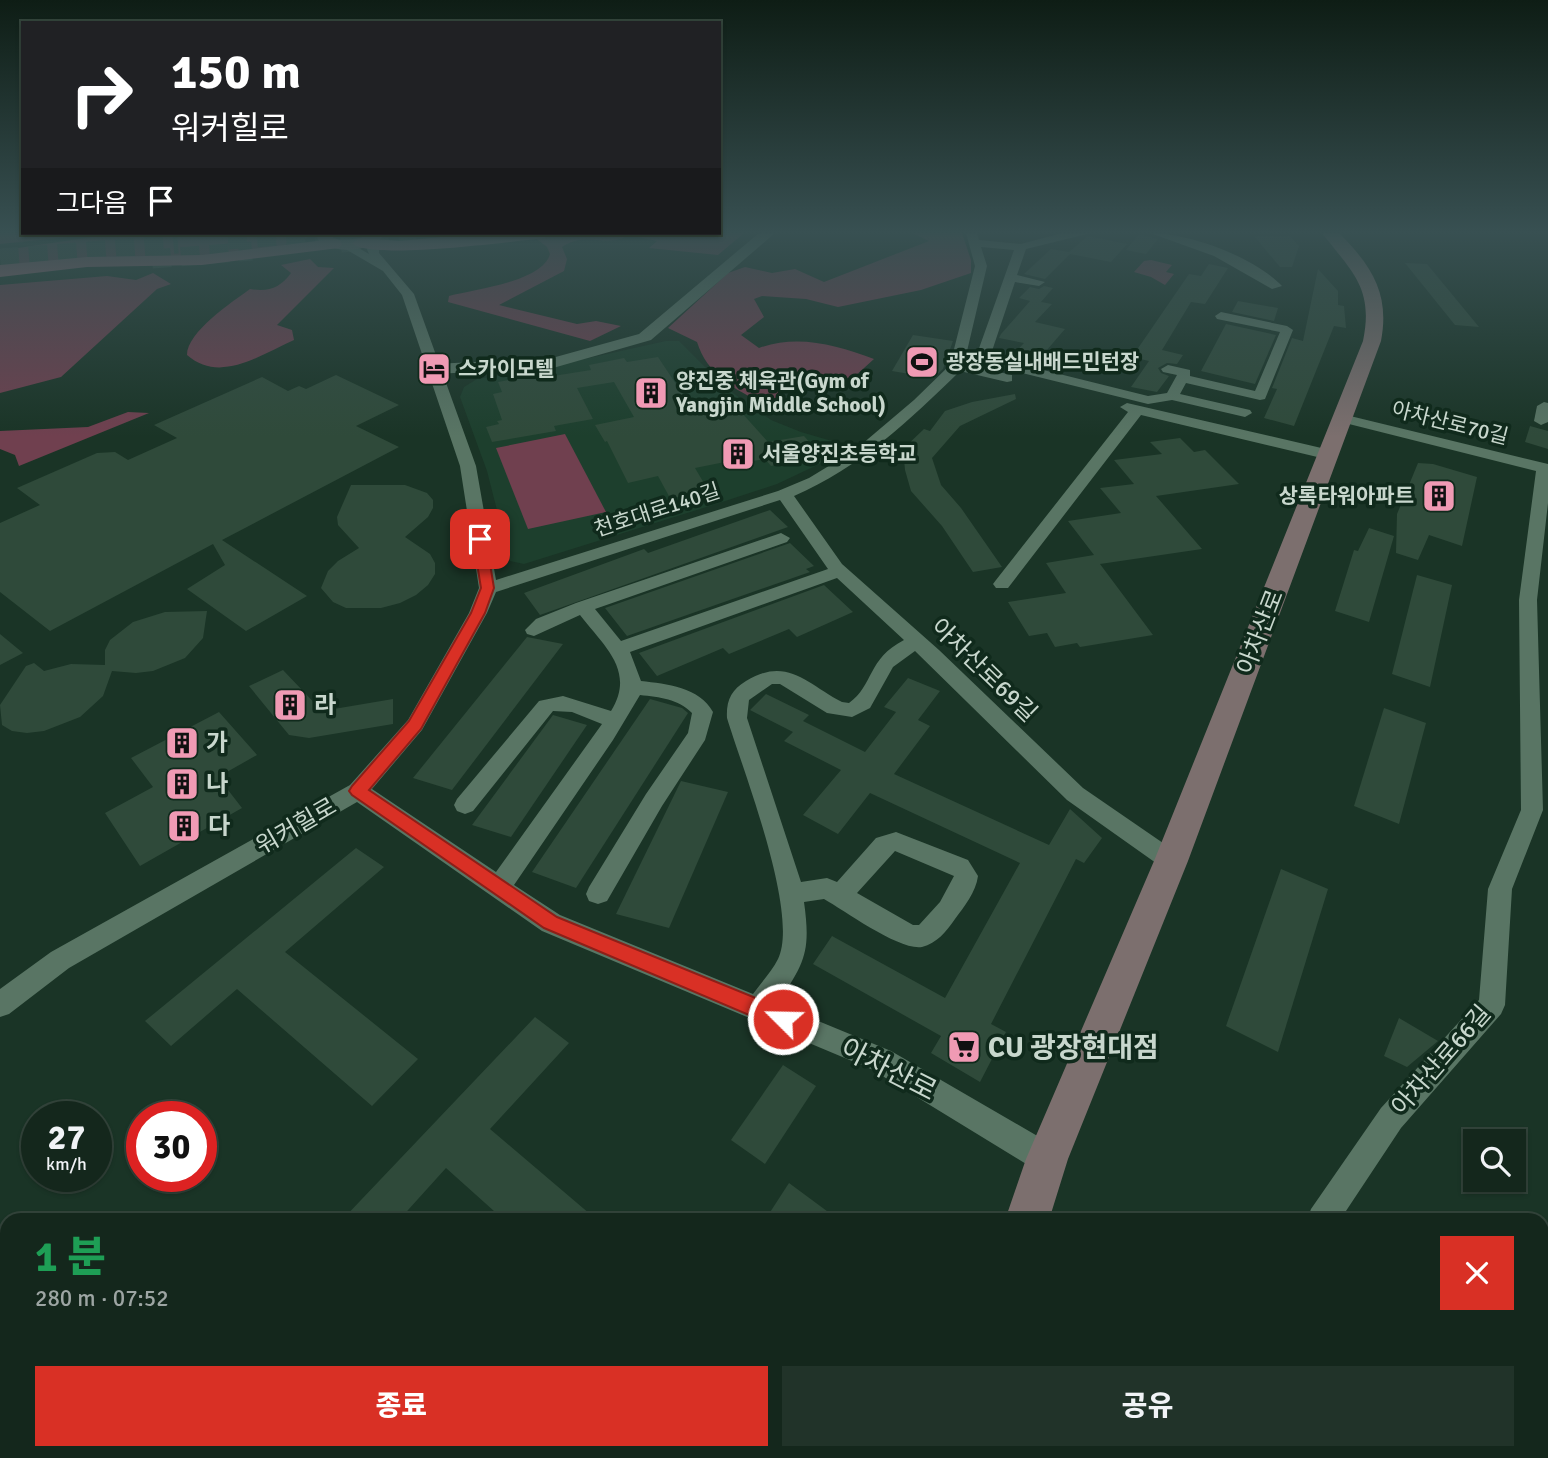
<!DOCTYPE html>
<html lang="ko">
<head>
<meta charset="utf-8">
<style>
  body { margin:0; font-family:Signika,"Noto Sans KR",sans-serif; background:#213329; color:#f1f3f6; height:100vh; display:flex; flex-direction:column; font-size:26px; white-space:nowrap }
  * { box-sizing:border-box; margin:0 }
  p { font-size:23px; color:#9da5a3 }
  .icon { flex:none; width:38px; height:38px; fill:none; stroke:currentColor; stroke-width:2; stroke-linecap:round; stroke-linejoin:round }
  .map { position:relative; flex:1; overflow:hidden }
  .panel { position:absolute; left:0px; top:1213px; width:1549px; height:247px; display:flex; flex-direction:column; background:#14271c; border-radius:21px 21px 0 0; box-shadow:0 2px 5px #0004,0 0 0 2px #33443b }
  .panel>* { flex:none }
  .guide { position:absolute; left:21px; top:21px; width:700px; height:214px; border-radius:0px; box-shadow:0 2px 5px #0004,0 0 0 2px #33443b; background:#202124; color:#fff; overflow:hidden }
  .buttons { position:absolute; left:1463px; top:1129px; display:grid; gap:14px }
  .buttons a { display:grid; place-items:center; width:63px; height:63px; border-radius:0px; background:#14271c; box-shadow:0 2px 5px #0004,0 0 0 2px #33443b; font-size:35px }
  .speed { position:absolute; left:21px; top:1101px; display:flex; gap:14px; font-size:35px; font-weight:700; text-align:center }
  .speed>* { display:grid; place-content:center; width:91px; height:91px; border-radius:50%; background:#14271c; box-shadow:0 2px 5px #0004,0 0 0 2px #33443b; line-height:1 }
  .speed small { font-size:18px; font-weight:400 }
  .speed .limit { border:10px solid #d22; background:#fff; color:#111 }
  .pin { position:absolute; display:grid; place-items:center; width:60px; height:60px; color:#fff; margin:-30px; border-radius:14px; box-shadow:0 4px 10px #0006 }
  .me { position:absolute; width:77px; margin:-38px; rotate:293deg; stroke-linejoin:round; filter:drop-shadow(0 0 5px #0008) }
  .turn { display:flex; align-items:center; gap:24px; height:147px; padding:0 35px; font-size:32px }
  .turn .icon { width:91px; height:91px; stroke-width:2.5 }
  .turn b { display:block; font-size:49px; line-height:60px }
  .then { display:flex; align-items:center; height:66px; padding:0 35px; background:#0003; gap:14px; font-size:26px }
  .round { display:grid; place-items:center; flex:none; width:74px; height:74px; border-radius:0px; background:#213329 }
  .summary { display:flex; align-items:center; justify-content:space-between; height:119px; padding:0 35px }
  h1 { font-size:42px; font-weight:800; line-height:52px; color:#1e9e55 }
  .primary-button { display:flex; gap:14px; margin-top:auto; padding:14px 35px }
  .primary-button a { flex:1; height:80px; border-radius:0px; background:#d93025; color:#fff; font-size:28px; font-weight:800; line-height:80px; text-align:center }
  .primary-button a+a { background:#213329; color:#f1f3f6 }
  .map>svg:first-child { display:block }
  .built { fill:#1d3f2d }
  .green { fill:#70404f }
  .building { fill:#2f4a3a }
  .lines { fill:none; stroke-linecap:round; stroke-linejoin:round }
  .primary-tunnel { stroke:#344c3f; stroke-width:19; stroke-dasharray:19 10; stroke-linecap:butt }
  .minor { fill:#597564; fill-rule:evenodd }
  .tertiary { fill:#597564; fill-rule:evenodd }
  .secondary { fill:#7c6f6e; fill-rule:evenodd }
  .primary { fill:#9e6978; fill-rule:evenodd }
  .route { fill:#d93025; stroke:#8d1f18; stroke-width:2 }
  .labels { text-anchor:middle; stroke-width:7; stroke-linejoin:round; paint-order:stroke }
  .far-poi-label { font-size:21px; font-weight:bold; fill:#c8d7cd; stroke:#102a1c; text-anchor:start }
  .far-street-label { font-size:21px; fill:#c8d7cd; stroke:#102a1c }
  .street-label { font-size:24px; fill:#c8d7cd; stroke:#102a1c }
  .poi-label { font-size:24px; font-weight:bold; fill:#c8d7cd; stroke:#102a1c; text-anchor:start }
  .near-poi-label { font-size:28px; font-weight:bold; fill:#c8d7cd; stroke:#102a1c; text-anchor:start }
  .near-street-label { font-size:28px; fill:#c8d7cd; stroke:#102a1c }
</style>
</head>
<body>
<div class="map">
<svg width="1548" height="1458" viewBox="0 0 1548 1458">
  <rect width="100%" height="100%" fill="#1a3426"/>
  <polygon class="built" points="666,341 679,341 726,388 771,420 801,432 842,444 847,451 777,484 716,504 524,564 510,561 487,471 460,397 464,387 477,379 535,370"/>
  <g class="green">
    <polygon points="0,233 108,233 0,244"/>
    <path d="M119,233h199c-56,25 -108,23 -168,23 -46,-1 -93,6 -138,9l-7,-15z"/>
    <path d="M574,233h170l-26,22 -69,-7 8,-7 -29,-6c-20,14 -42,-5 -66,12l5,12 -3,12 -65,34 78,19 19,-3 25,5 -31,15 -142,-39 1,-6c26,-7 93,-14 101,-42l-3,-7 -14,-11z"/>
    <path d="M912,233h50l9,27v13l-50,17 -83,17 -32,-8 -44,-3 -8,3 10,18 -23,18 18,13c39,-14 77,-3 115,11l-20,18 -74,11 7,15 -13,5c-33,-15 -66,-30 -77,-66l-29,-14 60,-55 17,-6 27,6 23,-4 29,13 105,-41z"/>
    <path d="M310,259l8,8 16,1 -57,57 15,5 2,10c-34,15 -74,44 -107,15 0,-23 45,-53 63,-66 19,3 30,-1 41,-16l-10,-8z"/>
    <polygon points="1151,260 1172,265 1166,272 1174,274 1165,285 1151,277 1134,272 1144,261"/>
    <polygon points="153,273 171,284 157,289 61,377 0,393 0,285 107,276 136,280"/>
    <polygon points="128,412 149,413 19,466 15,455 0,449 0,431 88,427"/>
    <polygon points="565,434 606,512 528,529 496,448"/>
  </g>
  <g class="building">
    <polygon points="1139,234 1158,239 1146,254 1126,250"/>
    <polygon points="1088,236 1127,244 1111,262 1070,254 1045,279 1024,274 1051,249 1069,252"/>
    <polygon points="1254,236 1290,236 1299,246 1292,267 1280,267"/>
    <polygon points="1405,263 1427,264 1479,327 1455,325"/>
    <polygon points="1209,264 1228,268 1205,304 1191,302 1162,350 1183,355 1177,364 1167,363 1158,368 1161,373 1169,376 1157,392 1131,387 1149,361 1132,357 1189,274 1201,276"/>
    <polygon points="1318,269 1338,291 1338,305 1344,306 1346,328 1334,326 1294,426 1264,418 1277,389 1272,388 1292,338 1303,341"/>
    <polygon points="1044,286 1053,288 1041,302 1052,304 1035,322 1065,329 1034,365 1009,359 1024,343 999,338 1001,334 1030,301 1019,298 1030,287 1039,289"/>
    <polygon points="1238,301 1278,308 1274,321 1232,312"/>
    <polygon points="1226,324 1276,335 1255,384 1201,371"/>
    <polygon points="913,335 953,341 943,369 933,378 892,371"/>
    <polygon points="658,357 690,405 714,401 717,404 732,402 768,442 804,436 811,444 854,447 841,456 813,465 785,463 771,466 765,459 753,461 750,457 695,468 714,500 684,507 678,497 670,498 658,476 628,483 607,441 605,442 595,425 634,417 614,382 577,388 593,419 554,426 556,431 492,442 486,427 499,424 497,421 502,420 493,394 502,392 498,382 551,372 553,376 591,370 589,365 624,358 627,362"/>
    <polygon points="336,375 399,405 356,426 399,447 222,540 307,596 246,631 187,589 225,565 213,544 50,631 0,592 0,523 40,505 17,488 97,453 115,452 128,460 177,438 154,425 262,377 288,391 299,386 306,389"/>
    <polygon points="1015,394 1016,399 960,426 932,458 941,485 961,508 1002,567 973,572 942,526 911,491 905,470 903,449 924,429 930,431 945,411 972,402"/>
    <polygon points="1530,426 1548,431 1548,449 1525,442"/>
    <polygon points="1180,438 1194,452 1205,450 1239,484 1156,496 1202,549 1100,564 1153,635 1080,647 1077,643 1055,647 1047,633 1029,636 1008,602 1066,593 1046,563 1094,555 1068,521 1121,513 1100,488 1134,484 1114,460 1162,454 1150,442"/>
    <polygon points="1418,463 1433,464 1477,477 1462,546 1429,535 1418,560 1396,553 1397,514"/>
    <polygon points="351,485 405,485 427,493 433,500 433,508 428,517 405,537 430,554 435,563 435,574 428,585 416,595 400,603 381,608 346,608 333,602 321,588 328,571 338,561 359,548 338,525 337,517"/>
    <polygon points="770,510 788,527 540,615 524,593 644,549 648,553"/>
    <polygon points="1369,528 1394,536 1369,622 1335,611 1354,550 1358,551"/>
    <polygon points="790,543 814,566 806,569 810,572 627,636 605,608"/>
    <polygon points="1417,575 1452,585 1430,687 1392,674"/>
    <polygon points="824,585 853,612 797,637 789,629 729,654 723,648 657,676 639,653"/>
    <polygon points="207,611 203,638 185,658 153,671 136,673 112,671 103,696 80,717 44,731 27,733 12,731 2,725 0,705 26,666 34,663 44,671 71,664 105,665 105,650 110,640 133,622 165,612"/>
    <polygon points="0,634 23,653 0,665"/>
    <polygon points="527,637 563,644 452,790 413,778"/>
    <polygon points="283,670 322,711 393,699 393,724 309,738 289,735 249,686"/>
    <polygon points="908,678 940,691 918,720 930,726 894,774 1049,845 1070,809 1102,838 1084,863 1076,859 991,1024 1006,1032 980,1082 931,1053 941,1036 813,964 832,936 945,998 1020,863 870,793 838,834 803,815 841,770 784,741 793,732 750,710 766,694 809,715 803,721 865,752 896,712 884,707"/>
    <polygon points="650,699 682,708 688,713 576,888 532,872"/>
    <polygon points="1384,708 1426,723 1399,824 1354,806"/>
    <polygon points="219,712 257,755 218,777 242,808 140,866 105,813 153,787 131,758"/>
    <polygon points="553,715 587,725 511,837 472,825"/>
    <polygon points="681,781 728,792 669,928 616,914"/>
    <polygon points="356,848 384,867 285,952 418,1059 372,1106 237,989 171,1046 145,1021"/>
    <polygon points="1281,869 1328,889 1278,1052 1226,1026"/>
    <polygon points="535,1017 569,1043 490,1129 597,1220 504,1220 446,1168 399,1220 342,1220"/>
    <polygon points="1399,1018 1438,1041 1407,1067 1384,1056"/>
    <polygon points="783,1065 816,1086 765,1164 731,1140"/>
    <polygon points="789,1183 839,1220 765,1220"/>
  </g>
  <g class="lines">
    <g class="primary-tunnel">
      <polyline points="228,240 320,233"/>
      <polyline points="341,243 416,237"/>
      <polyline points="0,258 178,244"/>
      <polyline points="152,259 252,251"/>
    </g>
    <g class="minor">
      <path d="M966,233h11l2,7 42,4 41,-11h29l-65,16 -9,26 28,7 -6,4 -24,-4 -24,72 4,4 153,38 19,-3 10,-18 -14,-3 -2,-3 7,-4 22,5v6l65,15 25,-59 -63,-13 -2,-3 6,-4 66,14 6,4 -28,69 -5,1 -74,-17 -6,11 70,16 2,3 -7,4 -73,-17 -24,4 -163,-40 -8,-10 37,-104 -33,-3 6,19 -23,98 48,11v6l-5,1 -47,-11c-50,49 -101,97 -166,125l48,68 97,86 144,138 96,66 4,7 -4,7 -8,3 -8,-3 -96,-68 -152,-149 -22,16 -23,41 -18,9 -25,-4 -47,-29h-8l-23,16 -2,18 54,164 26,-4 10,4 39,-44 20,-6 72,28 10,16c-2,16 -14,31 -23,43 -9,13 -18,24 -33,28 -22,4 -77,-36 -98,-48l-20,3c7,50 1,61 -27,102l114,47 167,97 4,11 -4,11 -11,4 -11,-4 -165,-101 -329,-138 -185,-129 -288,166 -60,46 -9,3v-28l51,-37 299,-167 58,-65 61,-107 10,-25 -19,-122 -58,-171 -19,-24 -41,-24v-4h8l19,11 -3,-7 3,-10 10,-2v18l35,41 62,172 20,114 282,-89 31,-13 46,-28 59,-50 36,-35 25,-99zM780,500l48,69 -207,72 -26,-32 192,-67 3,-4 -9,-5 -205,70 -40,16 -11,11 2,4 7,2 46,-21c24,31 56,56 31,96l-48,-15 -24,5 -82,98 -3,6 3,6 8,3 8,-3 80,-100 19,1 30,12 -106,148 -124,-83 50,-59 65,-117 9,-21zM837,578l67,62c-37,19 -30,45 -55,63l-7,-1c-36,-19 -55,-46 -96,-21 -15,9 -20,20 -19,37 15,50 73,196 51,241 -6,12 -17,24 -25,35l-193,-79 -46,-30 99,-145 27,-45c20,2 38,4 52,18l-4,20 -42,61 -57,93 -3,7 3,7 9,3 9,-3 55,-95 43,-66 8,-28c-14,-25 -46,-28 -72,-31l-11,-29zM895,851l59,25 -14,26 -21,23h-6l-56,-32z"/>
      <path d="M1150,233c40,0 104,24 132,53l-10,3 -58,-33z"/>
      <polygon points="1544,402 1548,403 1548,422 1541,425 1534,421 1537,406"/>
      <polygon points="1127,403 1330,450 1338,455 1330,460 1141,415 1008,588 996,588 993,584 996,580 1128,412 1120,407"/>
      <polygon points="1342,414 1548,464 1548,503 1537,600 1543,810 1512,889 1505,1005 1501,1014 1401,1128 1340,1220 1307,1220 1311,1209 1381,1108 1479,1000 1488,889 1521,810 1519,600 1536,471 1337,421 1335,418"/>
      <polygon points="1146,1452 1183,1452 1180,1458 1144,1458"/>
    </g>
    <polygon class="tertiary" points="759,233 775,233 651,340 553,368 434,374 425,369 434,364 552,358 639,334"/>
    <g class="secondary">
      <path d="M320,233h16l-3,5c19,6 34,-5 53,-5 -16,20 -44,20 -66,11l-3,-7z"/>
      <path d="M1322,233h17c33,33 51,61 42,108l-193,520 -120,298 -19,61h-44l21,-61 128,-298 209,-520c11,-53 -11,-69 -41,-108z"/>
      <polygon points="793,1452 848,1452 846,1458 791,1458"/>
      <polygon points="917,1452 967,1452 965,1458 915,1458"/>
    </g>
    <g class="primary">
      <path d="M483,233h70l-8,5c-30,3 -177,23 -193,5l9,-5 39,3z"/>
      <polygon points="333,239 339,240 342,244 339,248 202,265 87,267 0,277 0,265 87,257 202,255"/>
    </g>
  </g>
  <linearGradient id="sky" x2="0" y2="1"><stop stop-color="#0e1d15"/><stop offset="0.53" stop-color="#385052"/><stop offset="1" stop-color="#385052" stop-opacity="0"/></linearGradient>
  <rect width="1548" height="437" fill="url(#sky)"/>
  <polygon class="route" points="480,535 486,539 494,588 485,613 421,729 369,790 557,917 790,1012 793,1019 790,1026 783,1028 775,1026 544,928 352,795 349,791 352,786 409,721 471,613 481,588 473,539"/>
  <defs>
    <symbol id="stadium-square" viewBox="-11 -11 22 22"><rect x="-9" y="-9" width="18" height="18" rx="4" fill="#f09ab4" stroke="#102a1c"/><path d="M0-5a6.5 5 0 1 0 0 10a6.5 5 0 1 0 0-10ZM-3.5-1.8h7v3.6h-7Z" fill="#111"/></symbol>
    <symbol id="hotel-square" viewBox="-11 -11 22 22"><rect x="-9" y="-9" width="18" height="18" rx="4" fill="#f09ab4" stroke="#102a1c"/><path d="M-6-4.5h1.5V1H6V5H4.5V3h-9V5H-6ZM-4 0a1.8 1.8 0 1 1 3.6 0ZM.5 0V-2.5h3Q6-2.5 6 0Z" fill="#111"/></symbol>
    <symbol id="building-square" viewBox="-11 -11 22 22"><rect x="-9" y="-9" width="18" height="18" rx="4" fill="#f09ab4" stroke="#102a1c"/><path d="M-4-6H4V6H1V3H-1V6H-4ZM-2.5-4.3h1.7v1.8h-1.7ZM.8-4.3h1.7v1.8H.8ZM-2.5-1h1.7V.8h-1.7ZM.8-1h1.7V.8H.8Z" fill="#111"/></symbol>
    <symbol id="supermarket-square" viewBox="-11 -11 22 22"><rect x="-9" y="-9" width="18" height="18" rx="4" fill="#f09ab4" stroke="#102a1c"/><path d="M-6-5.5h2.5l.6 2H6L4.5 2H-2.5L-4.4-4H-6ZM-1.5 3.2a1.3 1.3 0 1 0 .1 0ZM3 3.2a1.3 1.3 0 1 0 .1 0Z" fill="#111"/></symbol>
  </defs>
  <g fill-rule="evenodd">
    <use href="#stadium-square" x="903" y="343" width="38" height="38"/>
    <use href="#hotel-square" x="415" y="350" width="38" height="38"/>
    <use href="#building-square" x="632" y="374" width="38" height="38"/>
    <use href="#building-square" x="719" y="435" width="38" height="38"/>
    <use href="#building-square" x="1420" y="477" width="38" height="38"/>
    <use href="#building-square" x="271" y="686" width="38" height="38"/>
    <use href="#building-square" x="163" y="724" width="38" height="38"/>
    <use href="#building-square" x="163" y="765" width="38" height="38"/>
    <use href="#building-square" x="165" y="807" width="38" height="38"/>
    <use href="#supermarket-square" x="945" y="1028" width="38" height="38"/>
  </g>
  <g class="labels">
    <g class="far-poi-label">
      <text x="946" y="369">광장동실내배드민턴장</text>
      <text x="458" y="376">스카이모텔</text>
      <text x="676" y="388">양진중 체육관(Gym of<tspan x="676" dy="24">Yangjin Middle School)</tspan></text>
      <text x="762" y="461">서울양진초등학교</text>
      <text x="1414" y="503" text-anchor="end">상록타워아파트</text>
    </g>
    <g class="far-street-label">
      <text transform="translate(1450 423) rotate(14)" y="7">아차산로70길</text>
      <text transform="translate(657 510) rotate(-18)" y="7">천호대로140길</text>
    </g>
    <g class="street-label">
      <text transform="translate(1260 632) rotate(-69)" y="8">아차산로</text>
      <text transform="translate(984 670) rotate(44)" y="8">아차산로69길</text>
      <text transform="translate(296 826) rotate(-30)" y="8">워커힐로</text>
      <text transform="translate(1441 1060) rotate(-49)" y="8">아차산로66길</text>
    </g>
    <g class="poi-label">
      <text x="314" y="713">라</text>
      <text x="206" y="751">가</text>
      <text x="206" y="792">나</text>
      <text x="208" y="834">다</text>
    </g>
    <g class="near-poi-label">
      <text x="988" y="1057">CU 광장현대점</text>
    </g>
    <g class="near-street-label">
      <text transform="translate(889 1069) rotate(27)" y="10">아차산로</text>
    </g>
  </g>
</svg>
<div class="buttons">
<a><svg class="icon" aria-label="search" viewBox="0 0 24 24"><circle cx="10" cy="10" r="6"/><path d="M15 15l6 6"/></svg></a>
</div>
<div class="speed"><div>27<small>km/h</small></div><div class="limit">30</div></div>
<div class="pin" style="left:480px;top:539px;background:#d93025"><svg class="icon" aria-label="arrive" viewBox="0 0 24 24"><path d="M6 21V4h12l-3 4 3 4H6"/></svg></div>
<svg class="me" style="left:783px;top:1019px" viewBox="-20 -20 40 40"><circle r="17" fill="#d93025" stroke="#fff" stroke-width="3"/><path d="M0-11L8 9 0 5-8 9z" fill="#fff"/></svg>
<div class="guide">
<div class="turn"><svg class="icon" aria-label="right" viewBox="0 0 24 24"><path d="M7 20v-9h11M14 6l5 5-5 5"/></svg><div><b>150 m</b>워커힐로</div></div>
<div class="then">그다음<svg class="icon" aria-label="arrive" viewBox="0 0 24 24"><path d="M6 21V4h12l-3 4 3 4H6"/></svg></div>
</div>
<section class="panel">
<div class="summary"><div><h1>1 분</h1><p>280 m · 07:52</p></div><a class="round" style="background:#d93025;color:#fff"><svg class="icon" aria-label="close" viewBox="0 0 24 24"><path d="M6 6l12 12M18 6L6 18"/></svg></a></div>
<div class="primary-button"><a>종료</a><a>공유</a></div>
</section>
</div>
</body>
</html>
